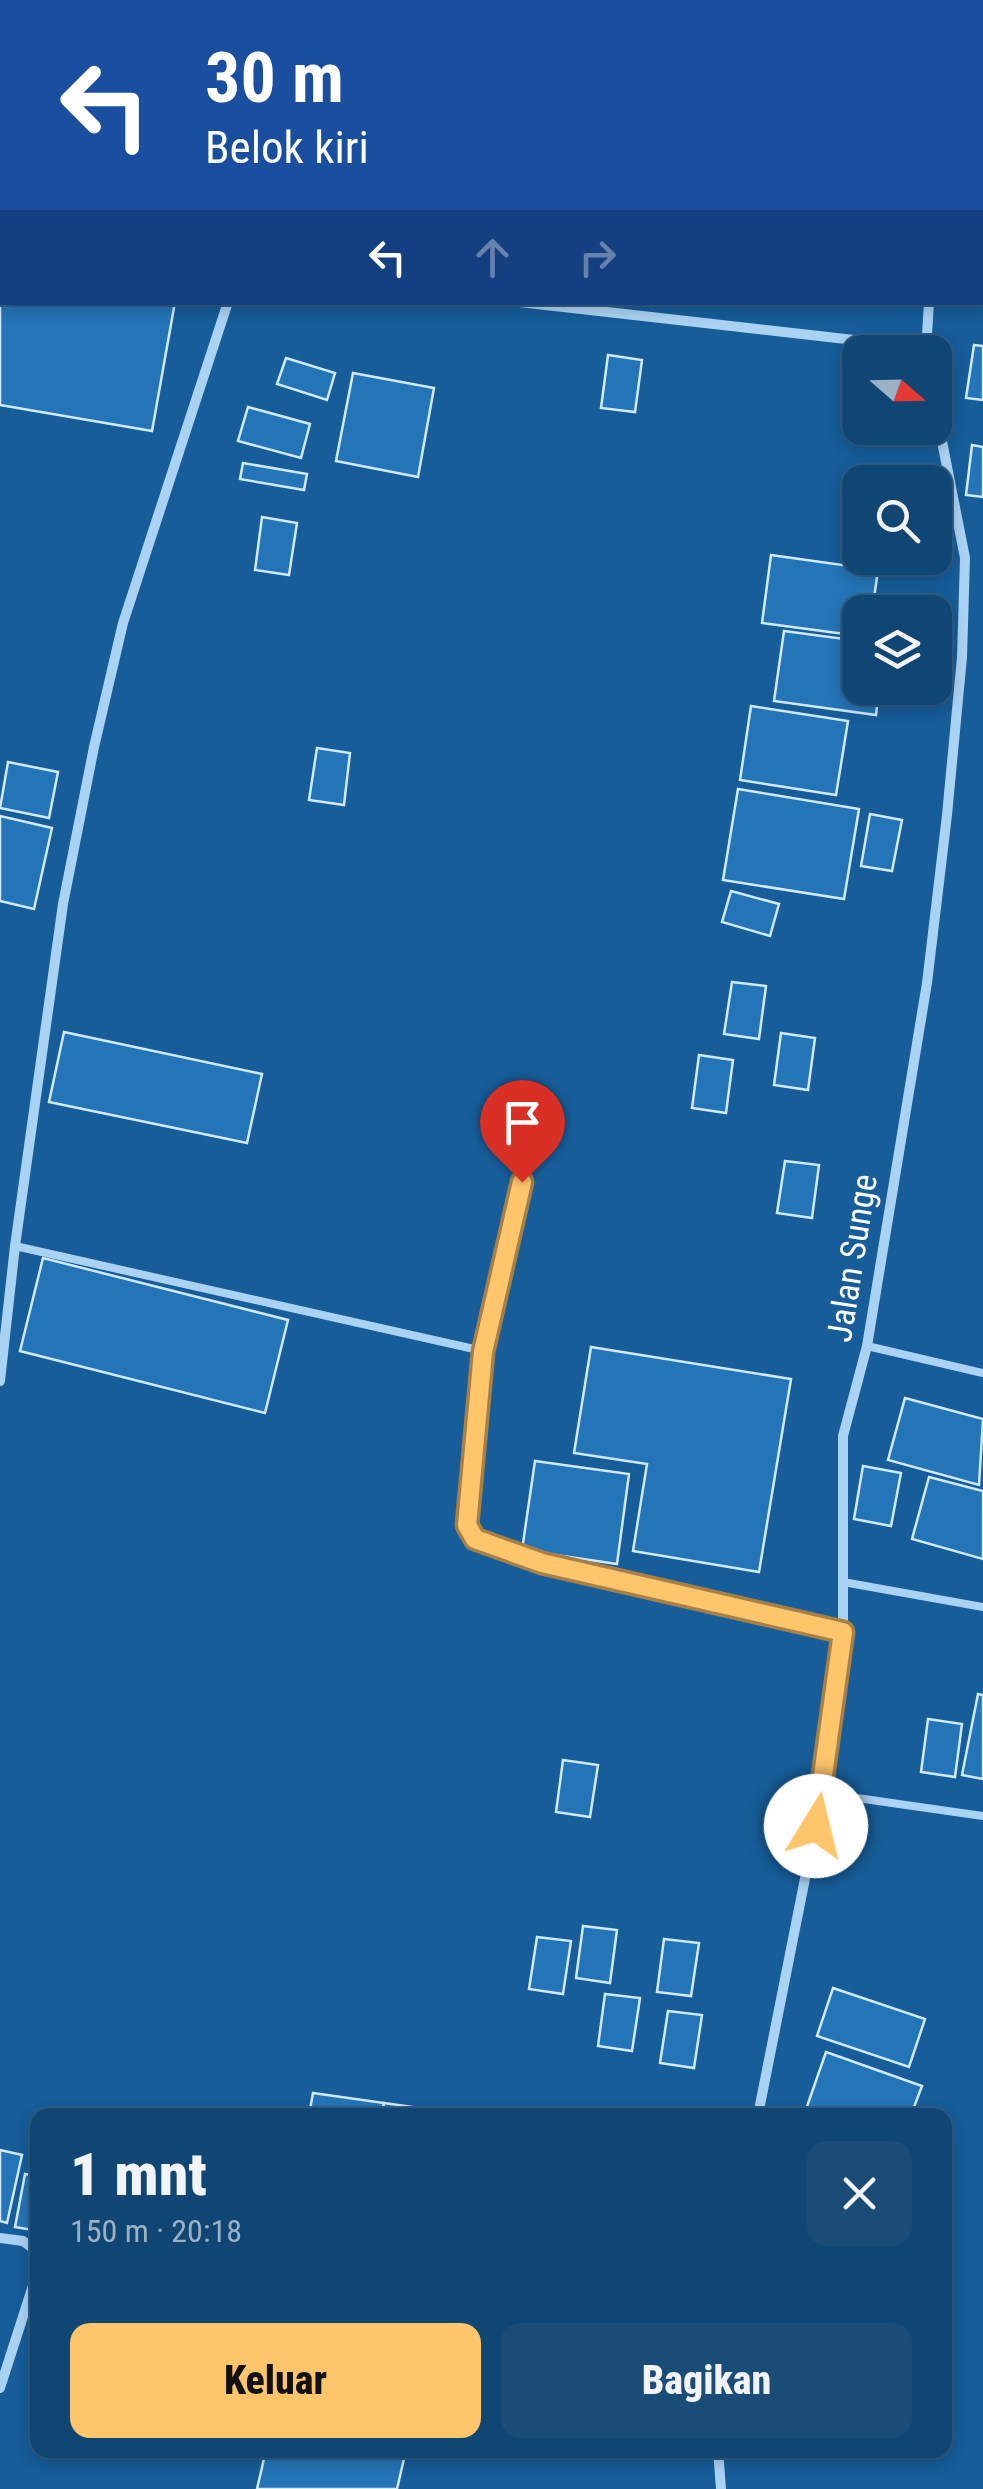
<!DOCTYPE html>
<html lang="id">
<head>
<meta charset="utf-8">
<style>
  body { margin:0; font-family:"Roboto Condensed",sans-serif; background:#194d78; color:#f1f3f6; height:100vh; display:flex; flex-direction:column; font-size:38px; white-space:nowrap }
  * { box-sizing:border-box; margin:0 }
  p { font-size:32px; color:#9cb1c4 }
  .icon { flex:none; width:55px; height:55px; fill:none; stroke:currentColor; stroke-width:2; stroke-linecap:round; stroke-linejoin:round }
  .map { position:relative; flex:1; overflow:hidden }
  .drawer { position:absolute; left:30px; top:2108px; width:922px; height:350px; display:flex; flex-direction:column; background:#104673; border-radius:20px; box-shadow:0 5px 15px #0003,0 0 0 2px #305e85 }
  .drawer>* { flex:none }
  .hud { position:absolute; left:0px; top:0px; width:985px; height:305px; box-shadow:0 5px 15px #0003,0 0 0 2px #305e85; background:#1a4fa0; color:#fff; overflow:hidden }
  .needle { width:65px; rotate:110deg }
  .tools { position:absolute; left:842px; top:335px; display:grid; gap:20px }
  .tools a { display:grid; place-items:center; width:110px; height:110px; border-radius:20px; background:#104673; box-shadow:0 5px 15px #0003,0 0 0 2px #305e85; font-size:50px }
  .pin { position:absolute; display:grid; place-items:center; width:85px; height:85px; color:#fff; margin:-102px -42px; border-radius:50% 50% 50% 0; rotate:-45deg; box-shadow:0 0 10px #0007 }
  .pin .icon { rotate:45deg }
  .me { position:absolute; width:110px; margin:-55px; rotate:9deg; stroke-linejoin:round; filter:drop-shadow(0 0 8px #0008) }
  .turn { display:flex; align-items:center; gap:35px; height:210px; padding:0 40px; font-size:45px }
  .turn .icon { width:130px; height:130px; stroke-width:2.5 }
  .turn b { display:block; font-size:70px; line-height:85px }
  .lanes { display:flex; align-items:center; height:95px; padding:0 40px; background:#0003; justify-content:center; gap:50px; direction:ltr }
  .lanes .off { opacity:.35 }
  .round { display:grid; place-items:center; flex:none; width:105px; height:105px; border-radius:20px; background:#194d78 }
  .head { display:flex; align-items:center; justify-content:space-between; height:170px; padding:0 40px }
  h1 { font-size:60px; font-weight:800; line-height:75px }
  .action { display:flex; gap:20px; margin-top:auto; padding:20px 40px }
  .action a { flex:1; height:115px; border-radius:20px; background:#ffc56b; color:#111; font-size:40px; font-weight:800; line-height:115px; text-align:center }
  .action a+a { background:#194d78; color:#f1f3f6 }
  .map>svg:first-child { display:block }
  .building { fill:#2475b7; stroke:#d1e9fc; stroke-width:2.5 }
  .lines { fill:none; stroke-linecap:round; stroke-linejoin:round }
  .service { stroke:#aad2f2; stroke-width:8 }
  .minor { stroke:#aad2f2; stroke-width:10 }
  .route-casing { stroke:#a68046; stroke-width:25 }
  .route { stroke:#ffc56b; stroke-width:18 }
  .labels { text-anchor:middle; stroke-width:10; stroke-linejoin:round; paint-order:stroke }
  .street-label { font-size:35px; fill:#fff; stroke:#165d99 }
</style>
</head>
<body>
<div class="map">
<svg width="983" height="2489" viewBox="0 0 983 2489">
  <rect width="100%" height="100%" fill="#165d99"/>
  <g class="building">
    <polygon points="0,248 2,302 175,302 152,431 0,405"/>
    <polygon points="974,345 983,346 983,400 966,398"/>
    <polygon points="608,355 642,360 635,412 601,408"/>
    <polygon points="286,358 335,373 327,400 277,384"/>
    <polygon points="353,373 434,388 418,477 336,461"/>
    <polygon points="248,407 310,424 301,458 238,441"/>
    <polygon points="972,445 983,447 983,497 966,495"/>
    <polygon points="243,463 307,474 304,490 240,479"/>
    <polygon points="262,517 297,523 289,575 255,570"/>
    <polygon points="771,555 878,570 872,612 860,612 860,636 762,623"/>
    <polygon points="784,631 860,641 860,688 879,688 876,715 774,701"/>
    <polygon points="751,706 848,721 836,795 740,780"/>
    <polygon points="317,748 350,753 344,805 309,800"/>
    <polygon points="8,762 58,772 49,818 0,808"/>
    <polygon points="738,789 859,809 844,899 723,880"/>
    <polygon points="870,814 902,820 892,871 861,866"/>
    <polygon points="0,816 52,828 34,909 0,901"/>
    <polygon points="731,891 779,904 770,936 722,922"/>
    <polygon points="732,982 766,986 759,1039 724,1034"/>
    <polygon points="64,1032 262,1074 247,1143 49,1102"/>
    <polygon points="781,1033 815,1038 808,1090 774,1085"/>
    <polygon points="699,1055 733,1060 726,1113 692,1108"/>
    <polygon points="785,1161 819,1165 812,1218 777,1213"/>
    <polygon points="43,1258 288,1320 265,1413 20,1351"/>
    <polygon points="591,1347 791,1379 759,1572 633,1551 647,1464 574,1453"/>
    <polygon points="905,1398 983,1419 979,1485 888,1460"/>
    <polygon points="535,1461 629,1474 617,1564 522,1550"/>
    <polygon points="863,1466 901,1473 891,1526 854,1519"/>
    <polygon points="929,1477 983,1491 983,1559 912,1539"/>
    <polygon points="978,1694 983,1695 983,1779 962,1775"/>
    <polygon points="928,1719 962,1724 955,1777 921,1772"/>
    <polygon points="563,1760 598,1765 590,1817 556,1812"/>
    <polygon points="583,1926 617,1930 610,1983 576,1978"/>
    <polygon points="537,1937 571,1941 563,1994 529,1989"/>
    <polygon points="664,1939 699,1943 691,1996 657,1992"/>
    <polygon points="833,1988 925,2019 909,2067 817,2036"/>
    <polygon points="605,1994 640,1998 632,2051 598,2046"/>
    <polygon points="668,2011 702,2015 694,2068 660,2063"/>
    <polygon points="826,2052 922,2086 911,2115 804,2115"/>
    <polygon points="313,2093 384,2103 382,2115 309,2115"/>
    <polygon points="384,2103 427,2109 426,2115 382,2115"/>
    <polygon points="0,2150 22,2155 7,2223 0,2221"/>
    <polygon points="25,2174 38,2176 38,2231 15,2227"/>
    <polygon points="266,2450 406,2450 397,2489 257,2489"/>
  </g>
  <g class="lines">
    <g class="service">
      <polyline points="29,0 50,2"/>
      <polyline points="277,2 278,0"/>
      <polyline points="515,2 516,0"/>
      <polyline points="522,1182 483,1351 467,1525 475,1539 542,1563 843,1633"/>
      <polyline points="15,1246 483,1351"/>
      <polyline points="867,1346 983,1373"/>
      <polyline points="843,1582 983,1607"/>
      <polyline points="822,1793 983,1816"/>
    </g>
    <g class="minor">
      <polyline points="959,2 959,0"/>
      <polyline points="0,233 2,234"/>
      <polyline points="519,302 925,348"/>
      <polyline points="926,351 929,302"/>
      <polyline points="0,1381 15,1246 63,904 94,747 123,623 228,302"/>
      <polyline points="758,2115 822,1793 843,1633 843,1436 867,1346 927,983 947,815 962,657 965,558 935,406"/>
      <polyline points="0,2238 23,2241 38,2252"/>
      <polyline points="0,2388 38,2270"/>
      <polyline points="718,2450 721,2489"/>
    </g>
  </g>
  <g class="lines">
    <defs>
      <polyline id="route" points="522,1182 483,1352 467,1525 475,1539 542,1563 843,1632 816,1826"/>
    </defs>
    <use href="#route" class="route-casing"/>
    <use href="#route" class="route"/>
  </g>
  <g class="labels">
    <g class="street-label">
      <text transform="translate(852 1258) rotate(-81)" y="12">Jalan Sunge</text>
    </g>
  </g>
</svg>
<div class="tools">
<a><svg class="needle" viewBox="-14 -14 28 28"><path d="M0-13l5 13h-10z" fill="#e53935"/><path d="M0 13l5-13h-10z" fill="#9cb1c4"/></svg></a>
<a><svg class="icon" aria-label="search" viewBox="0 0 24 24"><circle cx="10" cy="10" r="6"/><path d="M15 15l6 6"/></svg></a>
<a><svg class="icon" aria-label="layers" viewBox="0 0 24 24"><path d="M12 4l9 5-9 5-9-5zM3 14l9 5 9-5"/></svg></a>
</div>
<div class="pin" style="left:522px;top:1182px;background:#d93025"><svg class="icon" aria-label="arrive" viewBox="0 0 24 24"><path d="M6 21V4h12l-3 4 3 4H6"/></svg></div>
<svg class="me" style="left:816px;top:1826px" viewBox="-20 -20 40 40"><circle r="19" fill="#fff"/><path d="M0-13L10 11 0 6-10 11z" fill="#ffc56b"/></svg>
<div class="hud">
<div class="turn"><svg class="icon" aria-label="left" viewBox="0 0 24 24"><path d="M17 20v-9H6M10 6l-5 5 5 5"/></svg><div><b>30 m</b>Belok kiri</div></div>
<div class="lanes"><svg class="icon" aria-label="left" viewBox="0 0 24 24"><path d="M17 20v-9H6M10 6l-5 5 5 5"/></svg><svg class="icon off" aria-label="ahead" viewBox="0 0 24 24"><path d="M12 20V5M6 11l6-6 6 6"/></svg><svg class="icon off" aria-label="right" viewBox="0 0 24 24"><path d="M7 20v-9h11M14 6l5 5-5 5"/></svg></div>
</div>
<section class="drawer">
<div class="head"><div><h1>1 mnt</h1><p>150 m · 20:18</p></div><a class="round"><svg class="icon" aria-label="close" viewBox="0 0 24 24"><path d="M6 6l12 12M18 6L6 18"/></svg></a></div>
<div class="action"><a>Keluar</a><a>Bagikan</a></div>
</section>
</div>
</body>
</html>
